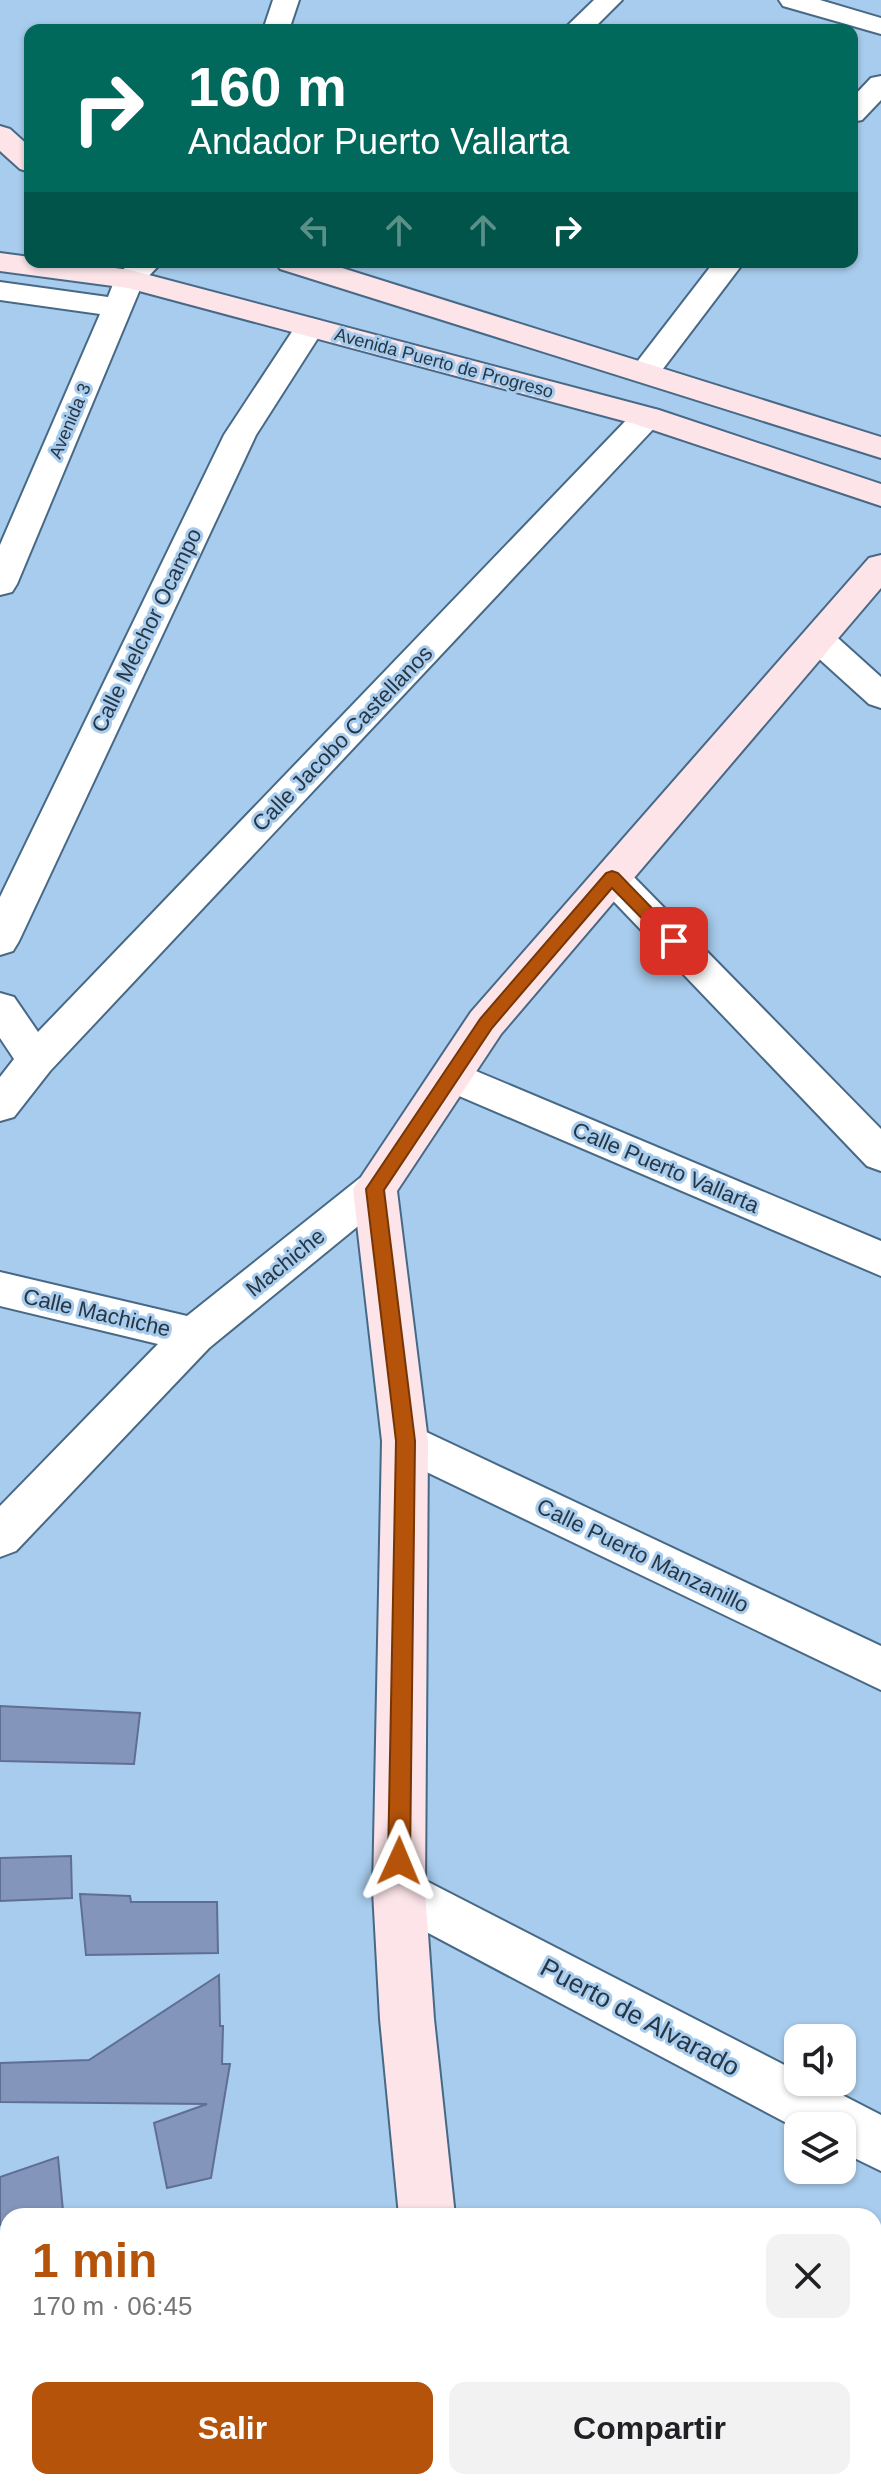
<!DOCTYPE html>
<html lang="es">
<head>
<meta charset="utf-8">
<style>
  body { margin:0; font-family:Arial,sans-serif; background:#f2f2f2; color:#202124; height:100vh; display:flex; flex-direction:column; font-size:30px; white-space:nowrap }
  * { box-sizing:border-box; margin:0 }
  p { font-size:26px; color:#757577 }
  .icon { flex:none; width:44px; height:44px; fill:none; stroke:currentColor; stroke-width:2; stroke-linecap:round; stroke-linejoin:round }
  .map { position:relative; flex:1; overflow:hidden }
  .details { position:absolute; left:0px; top:2208px; width:882px; height:282px; display:flex; flex-direction:column; background:#fff; border-radius:24px 24px 0 0; box-shadow:0 2px 6px #0004 }
  .details>* { flex:none }
  .hud { position:absolute; left:24px; top:24px; width:834px; height:244px; border-radius:16px; box-shadow:0 2px 6px #0004; background:#00695c; color:#fff; overflow:hidden }
  .tools { position:absolute; left:784px; top:2024px; display:grid; gap:16px }
  .tools a { display:grid; place-items:center; width:72px; height:72px; border-radius:16px; background:#fff; box-shadow:0 2px 6px #0004; font-size:40px }
  .pin { position:absolute; display:grid; place-items:center; width:68px; height:68px; color:#fff; margin:-34px; border-radius:16px; box-shadow:0 4px 12px #0006 }
  .me { position:absolute; width:88px; margin:-44px; rotate:1deg; stroke-linejoin:round; filter:drop-shadow(0 0 6px #0008) }
  .turn { display:flex; align-items:center; gap:28px; height:168px; padding:0 32px; font-size:36px }
  .turn .icon { width:104px; height:104px; stroke-width:2.5 }
  .turn b { display:block; font-size:56px; line-height:68px }
  .lanes { display:flex; align-items:center; height:76px; padding:0 32px; background:#0003; justify-content:center; gap:40px; direction:ltr }
  .lanes .off { opacity:.35 }
  .round { display:grid; place-items:center; flex:none; width:84px; height:84px; border-radius:16px; background:#f2f2f2 }
  .overview { display:flex; align-items:center; justify-content:space-between; height:136px; padding:0 32px }
  h1 { font-size:48px; font-weight:700; line-height:60px; color:#b45309 }
  .button { display:flex; gap:16px; margin-top:auto; padding:16px 32px }
  .button a { flex:1; height:92px; border-radius:16px; background:#b45309; color:#fff; font-size:32px; font-weight:700; line-height:92px; text-align:center }
  .button a+a { background:#f2f2f2; color:#202124 }
  .map>svg:first-child { display:block }
  .building { fill:#8495bb; stroke:#5f6f93; stroke-width:2 }
  .lines { fill:none; stroke-linecap:round; stroke-linejoin:round }
  .street-casing { stroke:#486986; stroke-width:4 }
  .secondary-casing { stroke:#486986; stroke-width:4 }
  .street { fill:#fff; fill-rule:evenodd }
  .secondary { fill:#fce4e9; fill-rule:evenodd }
  .route { fill:#b45309; stroke:#753606; stroke-width:2 }
  .labels { text-anchor:middle; stroke-width:6; stroke-linejoin:round; paint-order:stroke }
  .far-street-label { font-size:18px; fill:#283643; stroke:#a8cced }
  .street-label { font-size:22px; fill:#283643; stroke:#a8cced }
  .near-street-label { font-size:26px; fill:#283643; stroke:#a8cced }
</style>
</head>
<body>
<div class="map">
<svg width="881" height="2489" viewBox="0 0 881 2489">
  <rect width="100%" height="100%" fill="#a8cced"/>
  <g class="building">
    <polygon points="0,1706 140,1713 134,1764 0,1761"/>
    <polygon points="71,1856 72,1898 0,1901 0,1858"/>
    <polygon points="80,1894 130,1896 131,1902 217,1902 218,1953 86,1955"/>
    <polygon points="219,1975 220,2026 223,2026 222,2064 230,2064 211,2178 167,2188 154,2123 207,2104 0,2102 0,2063 89,2060"/>
    <polygon points="58,2157 63,2211 39,2216 8,2216 8,2223 0,2225 0,2177"/>
  </g>
  <g class="lines">
    <defs>
      <g id="street">
        <polygon points="273,0 299,0 289,30 263,30"/>
        <polygon points="594,0 622,0 592,30 563,30"/>
        <polygon points="779,0 820,0 881,18 881,34 783,6"/>
        <polygon points="881,76 881,100 862,120 852,122 852,98 871,78"/>
        <polygon points="130,262 162,262 143,282 17,584 12,592 0,595 0,545 100,314 0,300 0,282 108,297 115,279"/>
        <polygon points="714,262 744,262 656,378 645,380 634,378 630,371"/>
        <polygon points="310,318 321,321 325,327 256,435 19,941 13,951 0,955 0,897 224,435 299,321"/>
        <polygon points="647,408 658,410 663,417 658,424 50,1071 14,1117 0,1121 0,1077 14,1059 0,1038 0,993 14,997 38,1032 636,410"/>
        <polygon points="818,628 830,631 881,677 881,708 869,704 806,647 801,639 806,631"/>
        <polygon points="612,864 625,868 881,1129 881,1171 867,1166 599,886 593,877 599,868"/>
        <polygon points="452,1061 881,1241 881,1276 438,1087 432,1076 438,1065"/>
        <polygon points="375,1173 390,1178 396,1189 390,1200 209,1348 16,1551 0,1557 0,1506 158,1344 0,1306 0,1272 187,1316 360,1178"/>
        <polygon points="405,1422 881,1646 881,1690 389,1454 383,1441 389,1428"/>
        <polygon points="399,1867 798,2072 798,2082 817,2082 881,2115 881,2171 842,2152 842,2126 798,2126 798,2129 381,1908 374,1891 381,1874"/>
      </g>
      <g id="secondary">
        <polygon points="0,126 10,129 30,147 30,172 20,169 0,151"/>
        <polygon points="0,253 30,257 30,262 71,262 130,270 659,410 881,484 881,506 635,424 128,288 0,271"/>
        <polygon points="276,262 323,262 881,437 881,458 280,269"/>
        <polygon points="881,555 881,588 501,1034 397,1191 428,1441 425,1891 434,2019 455,2216 399,2216 380,2019 373,1891 382,1441 353,1189 471,1012 869,558"/>
        <polygon points="511,2482 571,2482 574,2489 514,2489"/>
      </g>
    </defs>
    <use href="#street" class="street-casing"/>
    <use href="#secondary" class="secondary-casing"/>
    <use href="#street" class="street"/>
    <use href="#secondary" class="secondary"/>
  </g>
  <polygon class="route" points="612,871 618,873 680,937 682,941 680,945 668,945 612,888 492,1028 384,1190 415,1441 410,1861 407,1868 399,1871 392,1868 388,1861 396,1441 366,1189 480,1019 606,873"/>
  <g class="labels">
    <g class="far-street-label">
      <text transform="translate(444 363) rotate(15)" y="6">Avenida Puerto de Progreso</text>
      <text transform="translate(70 421) rotate(-67)" y="6">Avenida 3</text>
    </g>
    <g class="street-label">
      <text transform="translate(146 630) rotate(-64)" y="8">Calle Melchor Ocampo</text>
      <text transform="translate(342 738) rotate(-46)" y="8">Calle Jacobo Castellanos</text>
      <text transform="translate(666 1167) rotate(23)" y="8">Calle Puerto Vallarta</text>
      <text transform="translate(285 1262) rotate(-39)" y="8">Machiche</text>
      <text transform="translate(97 1312) rotate(13)" y="8">Calle Machiche</text>
      <text transform="translate(643 1555) rotate(26)" y="8">Calle Puerto Manzanillo</text>
    </g>
    <g class="near-street-label">
      <text transform="translate(640 2017) rotate(28)" y="9">Puerto de Alvarado</text>
    </g>
  </g>
</svg>
<div class="tools">
<a><svg class="icon" aria-label="sound" viewBox="0 0 24 24"><path d="M4 9h4l5-4v14l-5-4H4zM17 9q2 3 0 6"/></svg></a>
<a><svg class="icon" aria-label="layers" viewBox="0 0 24 24"><path d="M12 4l9 5-9 5-9-5zM3 14l9 5 9-5"/></svg></a>
</div>
<div class="pin" style="left:674px;top:941px;background:#d93025"><svg class="icon" aria-label="arrive" viewBox="0 0 24 24"><path d="M6 21V4h12l-3 4 3 4H6"/></svg></div>
<svg class="me" style="left:399px;top:1861px" viewBox="-20 -20 40 40"><path d="M0-17L14 15 0 8-14 15z" fill="#b45309" stroke="#fff" stroke-width="4"/></svg>
<div class="hud">
<div class="turn"><svg class="icon" aria-label="right" viewBox="0 0 24 24"><path d="M7 20v-9h11M14 6l5 5-5 5"/></svg><div><b>160 m</b>Andador Puerto Vallarta</div></div>
<div class="lanes"><svg class="icon off" aria-label="left" viewBox="0 0 24 24"><path d="M17 20v-9H6M10 6l-5 5 5 5"/></svg><svg class="icon off" aria-label="ahead" viewBox="0 0 24 24"><path d="M12 20V5M6 11l6-6 6 6"/></svg><svg class="icon off" aria-label="ahead" viewBox="0 0 24 24"><path d="M12 20V5M6 11l6-6 6 6"/></svg><svg class="icon" aria-label="right" viewBox="0 0 24 24"><path d="M7 20v-9h11M14 6l5 5-5 5"/></svg></div>
</div>
<section class="details">
<div class="overview"><div><h1>1 min</h1><p>170 m · 06:45</p></div><a class="round"><svg class="icon" aria-label="close" viewBox="0 0 24 24"><path d="M6 6l12 12M18 6L6 18"/></svg></a></div>
<div class="button"><a>Salir</a><a>Compartir</a></div>
</section>
</div>
</body>
</html>
